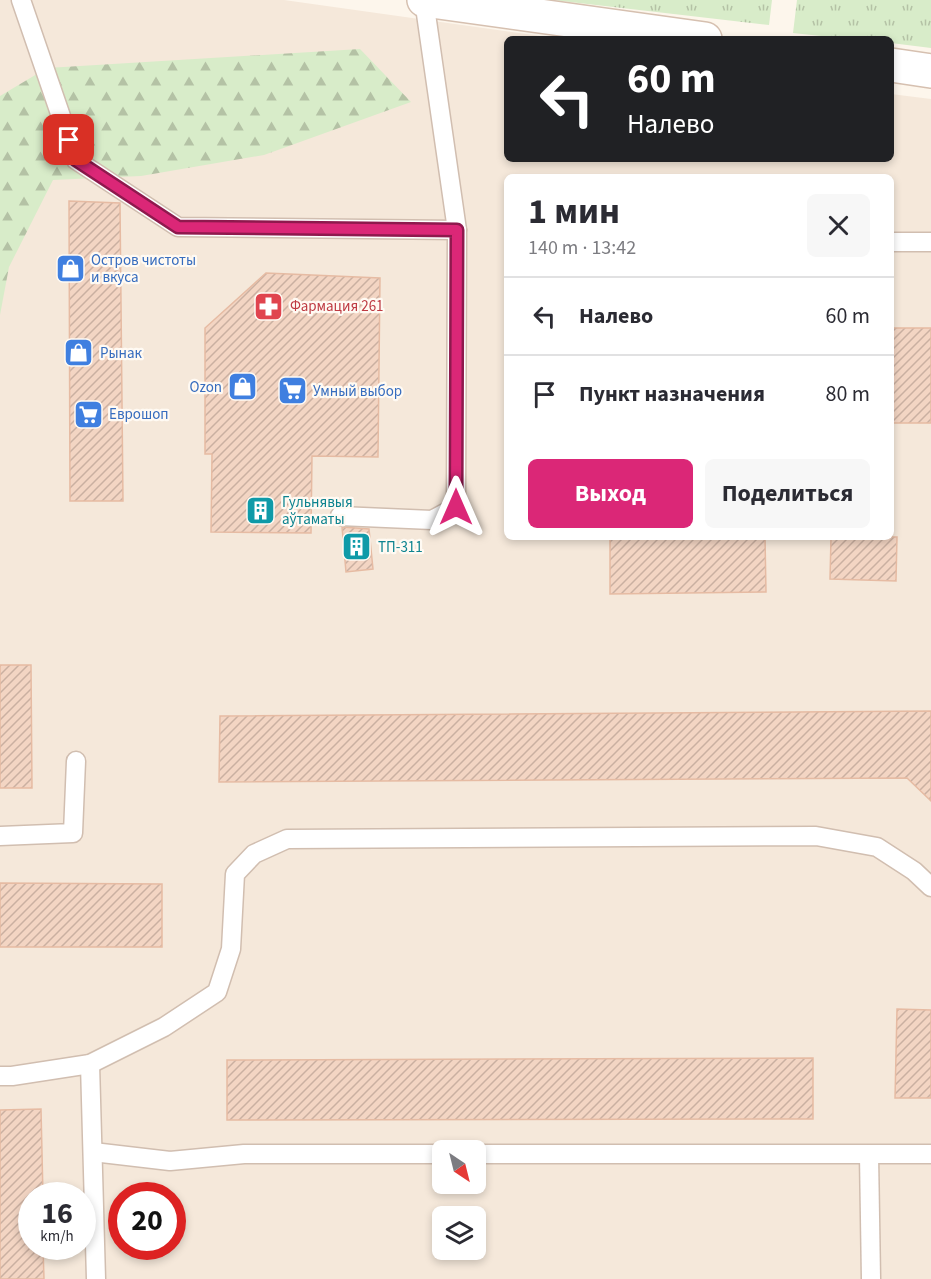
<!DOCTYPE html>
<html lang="ru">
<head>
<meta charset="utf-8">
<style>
  body { margin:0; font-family:"Source Sans 3",sans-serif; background:#f7f7f7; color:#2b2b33; height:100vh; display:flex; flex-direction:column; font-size:22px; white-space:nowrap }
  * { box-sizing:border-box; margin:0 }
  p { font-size:20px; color:#7c7c81 }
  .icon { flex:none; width:33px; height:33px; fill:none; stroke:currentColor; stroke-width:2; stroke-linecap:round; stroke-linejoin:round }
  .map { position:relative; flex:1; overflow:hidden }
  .drawer { position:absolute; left:504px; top:174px; width:390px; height:366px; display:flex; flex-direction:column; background:#fff; border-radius:9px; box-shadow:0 3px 9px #0003 }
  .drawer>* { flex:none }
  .banner { position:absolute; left:504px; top:36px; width:390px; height:126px; border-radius:9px; box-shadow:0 3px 9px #0003; background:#202124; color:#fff; overflow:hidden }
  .needle { width:39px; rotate:145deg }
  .buttons { position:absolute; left:432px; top:1140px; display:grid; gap:12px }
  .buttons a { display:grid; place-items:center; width:54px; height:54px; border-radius:9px; background:#fff; box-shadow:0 3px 9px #0003; font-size:30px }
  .speed { position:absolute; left:18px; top:1182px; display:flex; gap:12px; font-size:30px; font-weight:700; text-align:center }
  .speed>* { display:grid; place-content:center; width:78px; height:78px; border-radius:50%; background:#fff; box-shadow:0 3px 9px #0003; line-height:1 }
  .speed small { font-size:15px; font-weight:400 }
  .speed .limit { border:9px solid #d22; background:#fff; color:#111 }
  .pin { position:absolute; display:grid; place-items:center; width:51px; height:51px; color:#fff; margin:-26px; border-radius:12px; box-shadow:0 3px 9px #0006 }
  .me { position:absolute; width:66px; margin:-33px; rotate:0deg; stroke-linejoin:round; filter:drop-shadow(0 0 4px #0008) }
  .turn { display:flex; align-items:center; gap:21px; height:126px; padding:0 24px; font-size:27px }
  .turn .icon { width:78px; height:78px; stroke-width:2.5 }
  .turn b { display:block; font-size:42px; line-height:51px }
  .round { display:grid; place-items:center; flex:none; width:63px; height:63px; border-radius:9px; background:#f7f7f7 }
  .head { display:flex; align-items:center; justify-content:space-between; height:102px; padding:0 24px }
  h1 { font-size:36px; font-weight:700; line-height:45px }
  .cta { display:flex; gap:12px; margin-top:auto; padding:12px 24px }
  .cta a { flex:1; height:69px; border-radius:9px; background:#db2777; color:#fff; font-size:24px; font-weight:700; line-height:69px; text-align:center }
  .cta a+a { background:#f7f7f7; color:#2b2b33 }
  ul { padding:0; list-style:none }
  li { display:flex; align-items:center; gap:18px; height:78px; padding:0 24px; border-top:2px solid #e1e1e2 }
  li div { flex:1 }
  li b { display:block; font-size:22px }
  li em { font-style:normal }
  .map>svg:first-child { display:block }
  .residential { fill:#f5e8da; fill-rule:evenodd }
  .grass { fill:url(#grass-tufts) }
  .forest { fill:url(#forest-firs) }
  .building { fill:url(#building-hatch); stroke:#e6bba3; stroke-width:1.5 }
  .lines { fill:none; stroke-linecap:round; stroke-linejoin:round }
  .lane-casing { stroke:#d1beb0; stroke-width:21 }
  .secondary-casing { stroke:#d6c0b0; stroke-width:36 }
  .lane { stroke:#fff; stroke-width:18 }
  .secondary { stroke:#fff; stroke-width:33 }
  .route-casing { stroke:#8e194d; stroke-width:15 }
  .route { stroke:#db2777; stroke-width:10 }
  .labels { text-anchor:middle; stroke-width:4.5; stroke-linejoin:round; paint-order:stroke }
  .shop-label { font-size:15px; fill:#366cbe; stroke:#fffaf3; text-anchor:start }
  .health-label { font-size:15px; fill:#be3a42; stroke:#fffaf3; text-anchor:start }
  .culture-label { font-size:15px; fill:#0d838f; stroke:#fffaf3; text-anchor:start }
</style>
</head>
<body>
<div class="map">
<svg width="931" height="1279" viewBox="0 0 931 1279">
  <defs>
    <pattern id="grass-tufts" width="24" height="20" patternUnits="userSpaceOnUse" patternTransform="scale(1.5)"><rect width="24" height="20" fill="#d8ecc9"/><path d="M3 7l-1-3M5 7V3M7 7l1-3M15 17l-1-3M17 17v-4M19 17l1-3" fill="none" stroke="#b4c2a5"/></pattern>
    <pattern id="forest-firs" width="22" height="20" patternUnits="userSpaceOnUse" patternTransform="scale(1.5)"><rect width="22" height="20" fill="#d8ecc9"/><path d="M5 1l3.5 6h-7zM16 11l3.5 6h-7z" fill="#b4c2a5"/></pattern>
    <pattern id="building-hatch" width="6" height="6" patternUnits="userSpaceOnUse" patternTransform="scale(1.5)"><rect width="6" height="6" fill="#f3d5c3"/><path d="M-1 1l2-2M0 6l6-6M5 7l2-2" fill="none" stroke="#cab0a1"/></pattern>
  </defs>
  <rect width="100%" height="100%" fill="#fdf6ec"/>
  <path class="residential" d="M0,0h284l278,39h-55v120h384v-65l40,5v1180h-931zM507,177h384v360h-384zM442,1150h34v34h-34zM32,1196h50v50h-50zM122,1196h50v50h-50zM442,1216h34v34h-34z"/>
  <g class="grass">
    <polygon points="553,0 772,0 769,25"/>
    <polygon points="797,0 931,0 931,48 891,43 891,39 849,39 793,33"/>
  </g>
  <polygon class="forest" points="360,49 411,102 264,155 141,176 53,180 9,267 0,315 0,96 47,68"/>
  <g class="building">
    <polygon points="69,201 120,203 123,501 70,501"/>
    <polygon points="266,273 380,278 378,457 312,456 311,533 211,532 212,454 205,454 205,328"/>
    <rect x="891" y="328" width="40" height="95"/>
    <polygon points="342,527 369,529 373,569 346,572"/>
    <polygon points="744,537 765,537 766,592 610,594 610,539"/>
    <polygon points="858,537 897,537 896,581 830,579 831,538 858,539"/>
    <polygon points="0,665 31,665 32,788 0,788"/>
    <polygon points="931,711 931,801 907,778 219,782 220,716"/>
    <polygon points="0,883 162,884 162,947 0,947"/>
    <polygon points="897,1009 931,1010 931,1098 895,1098"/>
    <polygon points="813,1058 813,1119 227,1120 227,1060"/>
    <polygon points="41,1109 43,1196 32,1196 32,1246 43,1246 44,1279 0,1279 0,1110"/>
  </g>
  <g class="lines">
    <defs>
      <g id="lane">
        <polyline points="21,0 76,160 178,227 457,230"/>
        <polyline points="891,242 931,242"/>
        <polyline points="340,516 432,520 456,507 457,230 424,0"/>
        <polyline points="0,836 73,833 76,761"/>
        <polyline points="90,1064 96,1279"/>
        <polyline points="0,1076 12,1076 90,1064 164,1027 217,992 231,949 235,874 254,854 287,839 816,836 877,847 914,871 931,887"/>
        <polyline points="93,1152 170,1161 244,1154 442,1154"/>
        <polyline points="476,1154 931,1154"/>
        <polyline points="869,1155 871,1279"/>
      </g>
      <g id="secondary">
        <polyline points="424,0 705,39"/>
        <polyline points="891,65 931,71"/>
      </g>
    </defs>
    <use href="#lane" class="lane-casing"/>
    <use href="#secondary" class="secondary-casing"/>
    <use href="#lane" class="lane"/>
    <use href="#secondary" class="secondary"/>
  </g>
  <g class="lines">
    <defs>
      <polyline id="route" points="69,140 76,160 178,227 457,230 456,507"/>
    </defs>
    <use href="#route" class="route-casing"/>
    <use href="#route" class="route"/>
  </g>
  <defs>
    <symbol id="shop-square" viewBox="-11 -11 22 22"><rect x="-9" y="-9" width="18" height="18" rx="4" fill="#3f7fe0" stroke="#fffaf3"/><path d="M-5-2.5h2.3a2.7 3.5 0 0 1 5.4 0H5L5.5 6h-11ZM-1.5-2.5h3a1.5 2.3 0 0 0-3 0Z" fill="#fff"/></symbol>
    <symbol id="pharmacy-square" viewBox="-11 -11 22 22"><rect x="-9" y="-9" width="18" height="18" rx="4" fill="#e0444e" stroke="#fffaf3"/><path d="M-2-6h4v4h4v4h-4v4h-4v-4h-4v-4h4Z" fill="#fff"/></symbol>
    <symbol id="supermarket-square" viewBox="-11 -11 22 22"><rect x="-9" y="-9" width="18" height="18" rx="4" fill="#3f7fe0" stroke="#fffaf3"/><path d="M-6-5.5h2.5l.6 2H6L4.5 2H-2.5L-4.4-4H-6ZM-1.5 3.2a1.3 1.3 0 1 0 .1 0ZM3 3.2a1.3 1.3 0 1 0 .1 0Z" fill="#fff"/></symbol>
    <symbol id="building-square" viewBox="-11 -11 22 22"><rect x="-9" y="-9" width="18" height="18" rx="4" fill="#0f9aa8" stroke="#fffaf3"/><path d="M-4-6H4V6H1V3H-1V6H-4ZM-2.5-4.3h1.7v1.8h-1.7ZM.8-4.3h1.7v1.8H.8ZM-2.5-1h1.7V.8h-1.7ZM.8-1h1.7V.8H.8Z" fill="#fff"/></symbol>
  </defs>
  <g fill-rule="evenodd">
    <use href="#shop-square" x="54" y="252" width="33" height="33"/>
    <use href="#pharmacy-square" x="252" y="290" width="33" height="33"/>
    <use href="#shop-square" x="62" y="336" width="33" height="33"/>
    <use href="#shop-square" x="226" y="370" width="33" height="33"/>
    <use href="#supermarket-square" x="276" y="374" width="33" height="33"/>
    <use href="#supermarket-square" x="72" y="398" width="33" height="33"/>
    <use href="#building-square" x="244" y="494" width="33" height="33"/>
    <use href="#building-square" x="340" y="530" width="33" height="33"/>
  </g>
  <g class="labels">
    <g class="shop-label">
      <text x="91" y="265">Остров чистоты<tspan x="91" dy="17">и вкуса</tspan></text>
      <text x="100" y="358">Рынак</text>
      <text x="222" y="392" text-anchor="end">Ozon</text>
      <text x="313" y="396">Умный выбор</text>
      <text x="109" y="419">Еврошоп</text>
    </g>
    <g class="health-label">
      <text x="290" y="311">Фармация 261</text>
    </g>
    <g class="culture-label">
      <text x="282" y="507">Гульнявыя<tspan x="282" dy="17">аўтаматы</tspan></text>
      <text x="378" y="552">ТП-311</text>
    </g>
  </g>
</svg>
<div class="buttons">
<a><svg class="needle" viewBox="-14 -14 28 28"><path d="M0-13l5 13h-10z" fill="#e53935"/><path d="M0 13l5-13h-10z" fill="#7c7c81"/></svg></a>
<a><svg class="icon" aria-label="layers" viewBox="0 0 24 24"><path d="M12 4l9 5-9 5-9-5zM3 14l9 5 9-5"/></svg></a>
</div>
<div class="speed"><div>16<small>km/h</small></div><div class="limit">20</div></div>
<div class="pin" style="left:69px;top:140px;background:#d93025"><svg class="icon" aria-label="arrive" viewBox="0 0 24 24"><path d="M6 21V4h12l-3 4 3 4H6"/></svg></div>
<svg class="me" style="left:456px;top:507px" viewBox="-20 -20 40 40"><path d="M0-17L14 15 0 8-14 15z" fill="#db2777" stroke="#fff" stroke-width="4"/></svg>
<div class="banner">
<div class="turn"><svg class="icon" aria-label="left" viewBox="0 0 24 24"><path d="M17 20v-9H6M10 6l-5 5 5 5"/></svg><div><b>60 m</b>Налево</div></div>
</div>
<section class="drawer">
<div class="head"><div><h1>1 мин</h1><p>140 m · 13:42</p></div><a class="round"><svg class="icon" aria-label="close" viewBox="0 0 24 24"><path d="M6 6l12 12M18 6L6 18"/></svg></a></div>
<ul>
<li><svg class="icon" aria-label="left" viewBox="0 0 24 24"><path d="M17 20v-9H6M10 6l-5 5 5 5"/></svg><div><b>Налево</b></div><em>60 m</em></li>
<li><svg class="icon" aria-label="arrive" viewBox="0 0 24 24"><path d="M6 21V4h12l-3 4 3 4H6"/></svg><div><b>Пункт назначения</b></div><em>80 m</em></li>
</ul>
<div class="cta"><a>Выход</a><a>Поделиться</a></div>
</section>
</div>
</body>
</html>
